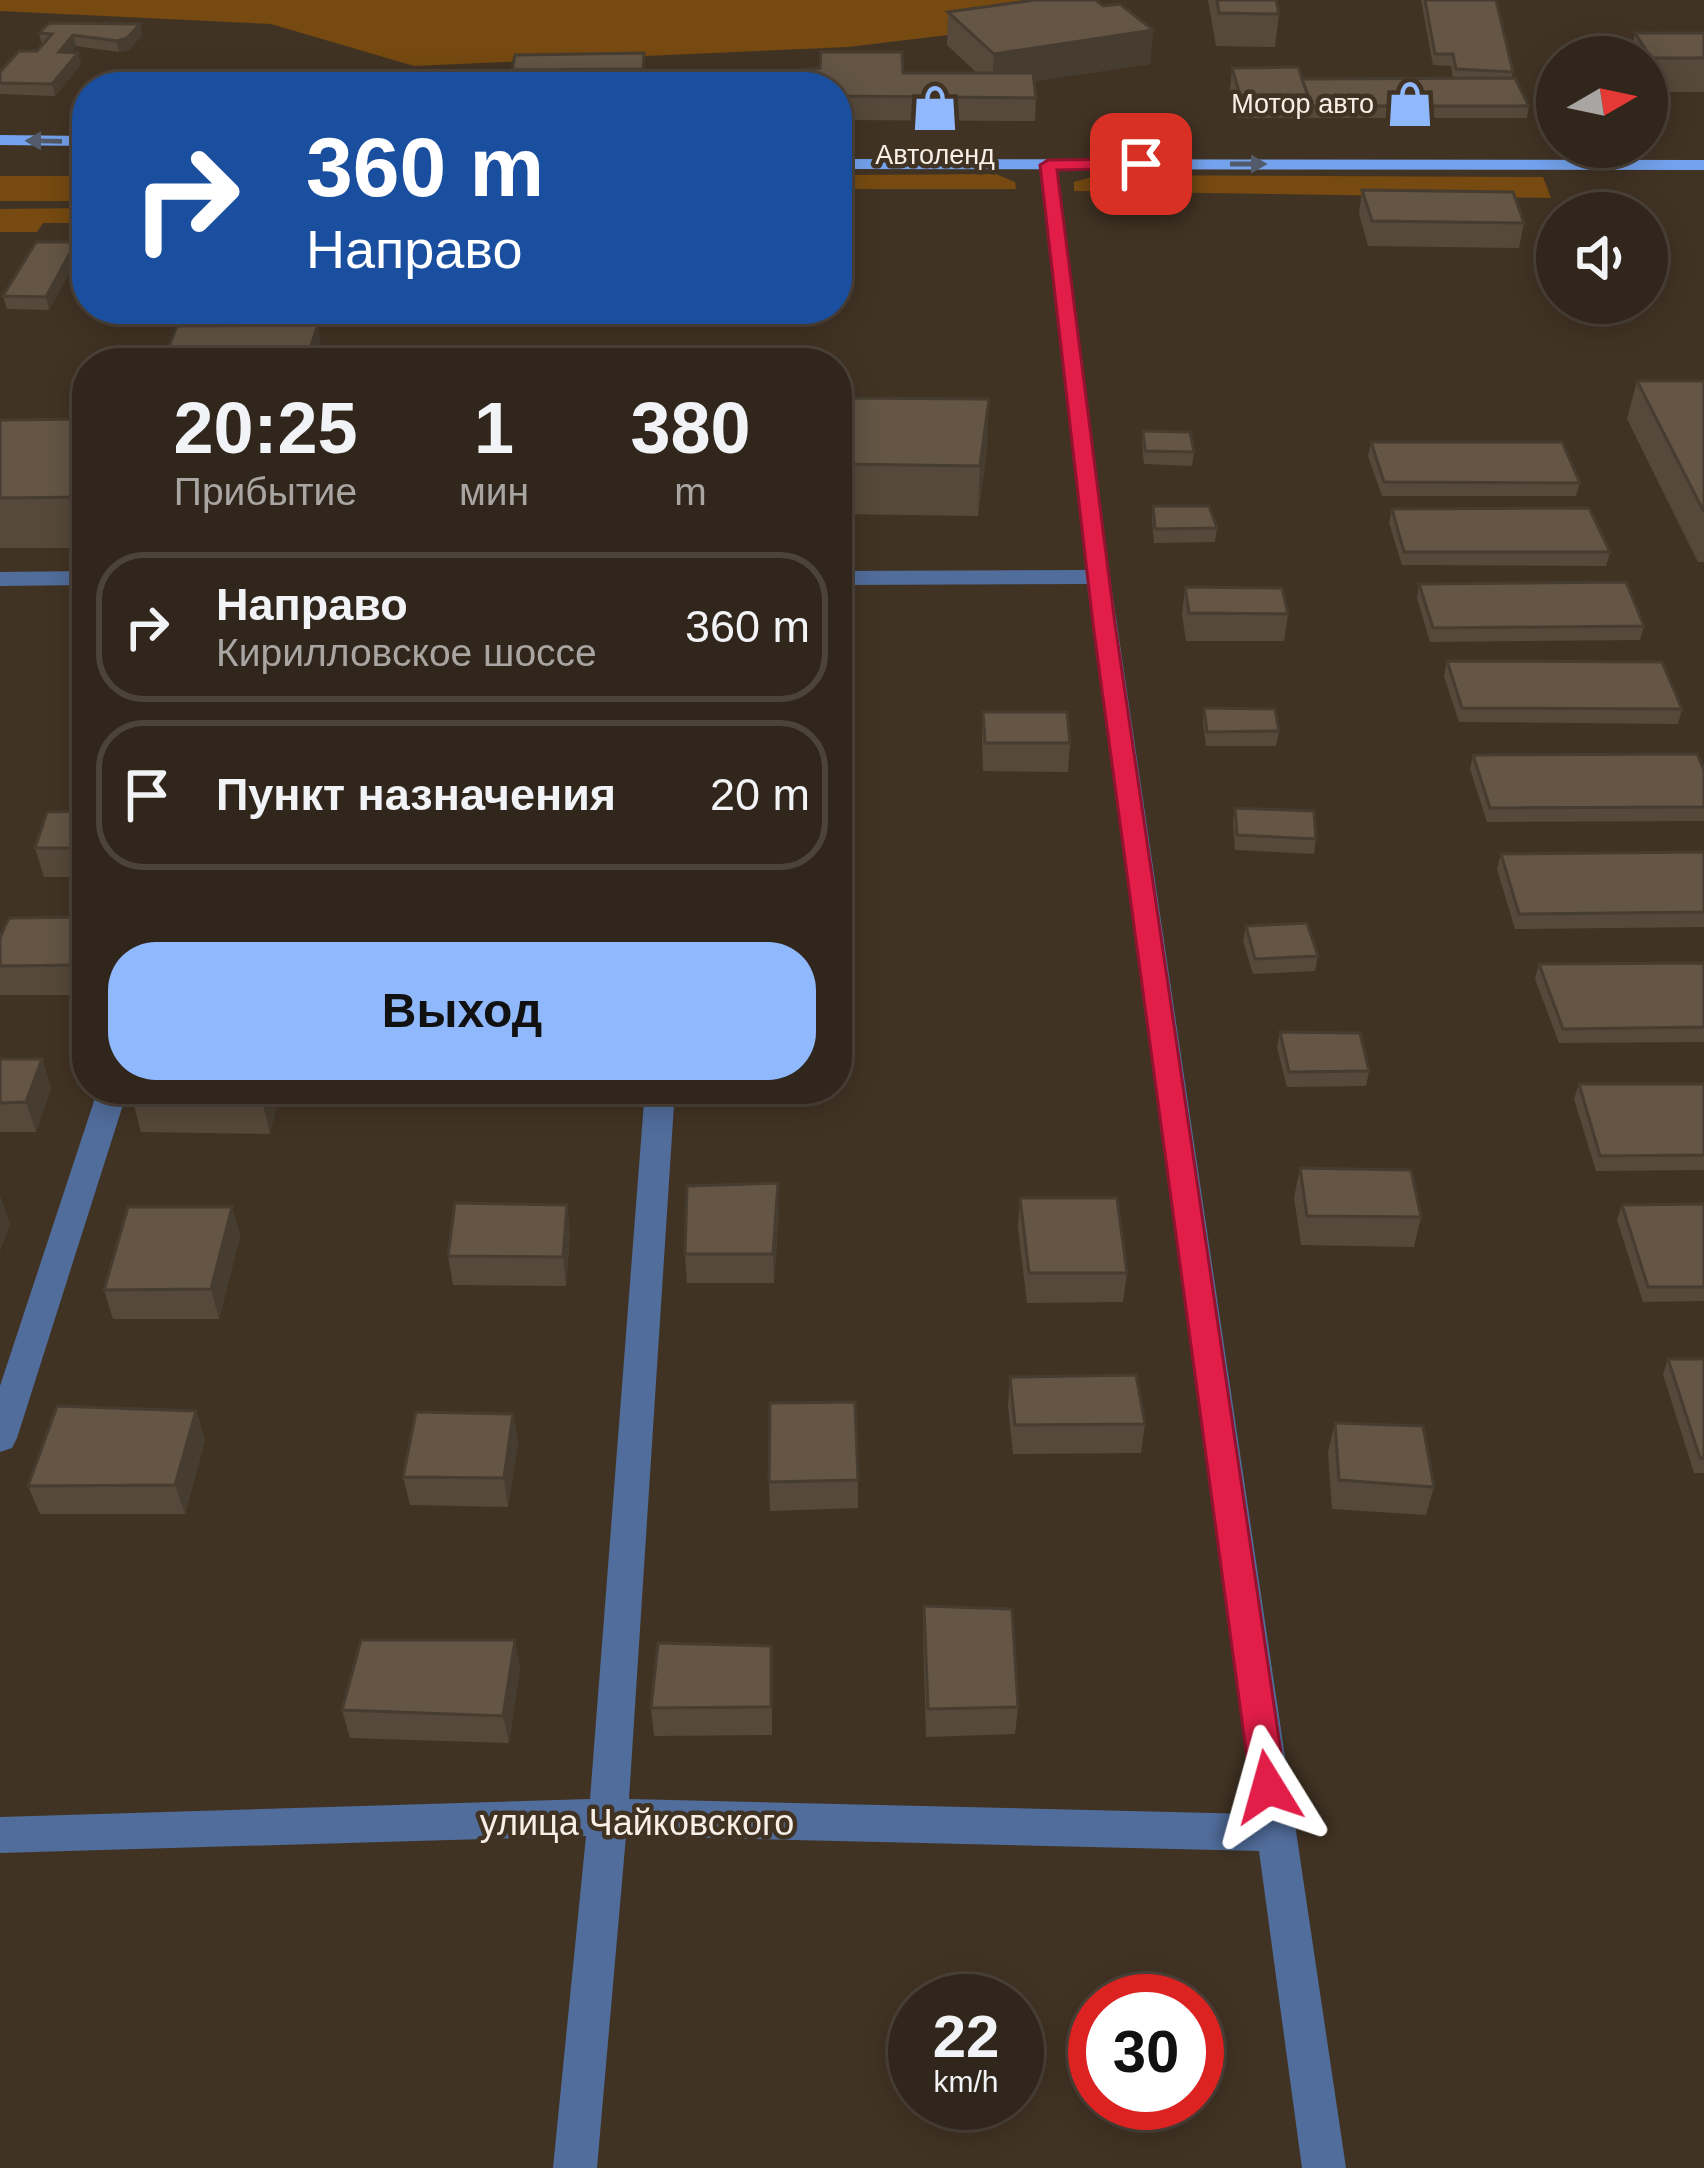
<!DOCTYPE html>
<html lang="ru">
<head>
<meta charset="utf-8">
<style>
  body { margin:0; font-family:Helvetica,sans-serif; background:#3d3228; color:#f1f3f6; height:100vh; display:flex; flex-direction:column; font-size:45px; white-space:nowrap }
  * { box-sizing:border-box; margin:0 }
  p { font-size:39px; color:#a8a5a3 }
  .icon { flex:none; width:66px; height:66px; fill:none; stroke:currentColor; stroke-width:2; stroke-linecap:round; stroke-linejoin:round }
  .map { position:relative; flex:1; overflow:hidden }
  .panel { position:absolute; left:72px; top:348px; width:780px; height:756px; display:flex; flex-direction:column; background:#31261b; border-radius:48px; box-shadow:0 6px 30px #0003,0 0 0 3px #4c433a }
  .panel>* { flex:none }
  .hud { position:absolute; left:72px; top:72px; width:780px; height:252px; border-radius:48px; box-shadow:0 6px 30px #0003,0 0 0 3px #4c433a; background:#1a4fa0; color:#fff; overflow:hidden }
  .needle { width:78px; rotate:81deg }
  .fabs { position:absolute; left:1536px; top:36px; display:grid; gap:24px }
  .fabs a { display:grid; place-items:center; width:132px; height:132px; border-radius:50%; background:#31261b; box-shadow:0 6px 30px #0003,0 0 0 3px #4c433a; font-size:60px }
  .speed { position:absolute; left:888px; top:1974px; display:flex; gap:24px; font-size:60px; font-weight:700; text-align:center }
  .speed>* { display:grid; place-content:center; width:156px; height:156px; border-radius:50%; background:#31261b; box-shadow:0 6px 30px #0003,0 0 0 3px #4c433a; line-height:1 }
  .speed small { font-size:30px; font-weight:400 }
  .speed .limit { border:18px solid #d22; background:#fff; color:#111 }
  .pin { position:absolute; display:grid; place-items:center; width:102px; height:102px; color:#fff; margin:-51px; border-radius:24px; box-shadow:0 6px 18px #0006 }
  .me { position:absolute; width:132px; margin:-66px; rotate:352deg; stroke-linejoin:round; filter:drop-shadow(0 0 9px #0008) }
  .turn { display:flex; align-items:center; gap:42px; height:252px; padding:0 36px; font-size:54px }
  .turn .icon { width:156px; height:156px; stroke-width:2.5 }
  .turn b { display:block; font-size:84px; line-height:102px }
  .eta { display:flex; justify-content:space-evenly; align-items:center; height:204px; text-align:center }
  .eta b { font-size:72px; font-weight:700; line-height:84px }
  .primary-button { display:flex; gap:24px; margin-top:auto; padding:24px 36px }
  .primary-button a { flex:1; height:138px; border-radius:48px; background:#8fb8fd; color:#111; font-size:48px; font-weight:700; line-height:138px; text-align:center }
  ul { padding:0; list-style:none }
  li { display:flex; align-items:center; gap:36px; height:150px; margin:0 24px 18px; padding:0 12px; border:6px solid #4c433a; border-radius:48px }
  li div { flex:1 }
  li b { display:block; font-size:45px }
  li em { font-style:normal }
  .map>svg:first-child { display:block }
  .green { fill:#764a11 }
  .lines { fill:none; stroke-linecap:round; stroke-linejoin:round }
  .street { fill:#516d9b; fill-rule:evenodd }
  .primary { fill:#74a2ed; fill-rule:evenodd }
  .wall { fill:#56493b }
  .shaded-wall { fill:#463c30 }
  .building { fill:#645545; stroke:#463c30; stroke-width:3 }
  .oneway { fill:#535a6a }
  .route { fill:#e11d48; stroke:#92132f; stroke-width:3 }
  .labels { text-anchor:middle; stroke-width:9; stroke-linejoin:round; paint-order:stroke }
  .far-poi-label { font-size:27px; fill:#f8efe6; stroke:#413324; text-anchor:end }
  .near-street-label { font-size:36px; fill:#f8efe6; stroke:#413324 }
</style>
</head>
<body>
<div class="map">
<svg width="1704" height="2168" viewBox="0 0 1704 2168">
  <rect width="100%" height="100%" fill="#413324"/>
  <g class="green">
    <polygon points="0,0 1038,0 1039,24 848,47 414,66 271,24 0,11"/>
    <polygon points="996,174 1015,182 1016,189 837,189 837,175"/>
    <polygon points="1098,175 1543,177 1551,198 1074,191 1074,182"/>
    <rect x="0" y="176" width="87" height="25"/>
    <polygon points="87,208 87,223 43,223 37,232 0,232 0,209"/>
  </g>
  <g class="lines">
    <g class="street">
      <polygon points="1048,160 1057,165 1110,577 1346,2168 1302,2168 1259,1851 626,1836 597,2168 553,2168 586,1836 0,1853 0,1817 590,1799 645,1089 675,1089 629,1799 1254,1814 1087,584 837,585 837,571 1086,570 1039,165"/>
      <polygon points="87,571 87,585 0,586 0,572"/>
      <polygon points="98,1089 128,1089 17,1438 12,1448 0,1452 0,1386"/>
    </g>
    <g class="primary">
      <polygon points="0,135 87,136 87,146 0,145"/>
      <polygon points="837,159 1704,160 1704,170 837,169"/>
    </g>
  </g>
  <g class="wall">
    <polygon points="1208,0 1276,0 1279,14 1275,47 1216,46"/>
    <polygon points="1421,0 1496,0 1513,72 1511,78 1529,106 1527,118 1238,118 1230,91 1232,68 1302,79 1453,78 1451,66 1433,65"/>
    <polygon points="1103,6 1153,30 1150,64 1034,81 1036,98 1035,121 837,120 837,87 803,87 803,69 903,73 977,73 947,45 948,12"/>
    <polygon points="140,24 142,35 129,50 119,52 76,46 71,52 78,53 81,64 55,96 0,94 0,72 37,51 42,45 39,33"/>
    <polygon points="1635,33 1704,33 1704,92 1647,92 1647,57 1630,57"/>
    <polygon points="644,53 645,87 514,87 512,70"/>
    <polygon points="1362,190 1524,223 1519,248 1368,246 1359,214"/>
    <polygon points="76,242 79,255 49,310 7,309 3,296"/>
    <polygon points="1637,381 1704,381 1704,562 1698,562 1627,419"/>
    <polygon points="837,398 987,449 978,516 837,514"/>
    <polygon points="87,419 87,548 0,548 0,420"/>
    <polygon points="1143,431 1194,452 1192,466 1144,464 1142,445"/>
    <polygon points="1371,442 1580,483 1576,496 1382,496 1368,456"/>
    <polygon points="1153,506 1217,528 1215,542 1154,543 1152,520"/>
    <polygon points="1392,509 1610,552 1606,566 1402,565 1389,523"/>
    <polygon points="1419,584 1644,626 1640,640 1430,642 1417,598"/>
    <polygon points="1185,587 1288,614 1284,641 1186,641 1182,615"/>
    <polygon points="1447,661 1682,709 1678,724 1459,722 1444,676"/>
    <polygon points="87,708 87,767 78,767 70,738"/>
    <polygon points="1204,708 1279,731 1276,746 1206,746 1203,722"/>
    <polygon points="983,712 1070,743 1068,772 983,771 982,740"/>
    <polygon points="1473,755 1704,770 1704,821 1487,822 1470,769"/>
    <polygon points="1235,808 1316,839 1314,854 1235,850 1233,822"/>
    <polygon points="87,811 87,877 44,877 35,848"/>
    <polygon points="1704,852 1704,927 1515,929 1497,869 1501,854"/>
    <polygon points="87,917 87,995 0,995 0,938"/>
    <polygon points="1246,926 1318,956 1315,971 1253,974 1243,941"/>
    <polygon points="1704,963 1704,1042 1559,1043 1535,979 1539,964"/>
    <polygon points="1280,1032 1369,1071 1366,1086 1287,1087 1277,1047"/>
    <polygon points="0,1059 42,1059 51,1088 36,1132 0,1132"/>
    <polygon points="1579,1084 1704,1084 1704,1170 1596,1171 1574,1099"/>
    <polygon points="501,1089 585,1089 584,1099 501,1093"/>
    <polygon points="702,1089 785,1089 785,1090 702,1091"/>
    <polygon points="280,1090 270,1134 141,1132 133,1102"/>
    <polygon points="1300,1168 1421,1217 1414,1247 1301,1245 1294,1198"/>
    <polygon points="1020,1198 1127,1273 1123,1302 1027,1303 1018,1228"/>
    <polygon points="1704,1204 1704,1301 1643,1302 1617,1220 1622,1205"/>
    <polygon points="567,1205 570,1234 566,1286 453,1285 448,1256"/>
    <polygon points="232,1207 240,1236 219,1319 113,1319 104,1290"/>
    <polygon points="779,1212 774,1283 687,1283 685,1254"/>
    <polygon points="1668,1359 1704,1359 1704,1473 1694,1473 1663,1374"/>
    <polygon points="1010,1377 1145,1424 1141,1453 1013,1454 1008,1406"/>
    <polygon points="196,1411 205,1440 185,1514 40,1514 28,1486"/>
    <polygon points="513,1414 518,1443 508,1507 410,1505 403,1477"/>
    <polygon points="1335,1423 1434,1487 1426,1515 1332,1509 1328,1452"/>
    <polygon points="858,1480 858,1508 770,1511 769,1482"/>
    <polygon points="924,1606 1018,1707 1015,1734 926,1737 923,1634"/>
    <polygon points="520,1668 509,1743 350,1738 342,1710"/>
    <polygon points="772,1674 772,1735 654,1736 651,1708"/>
  </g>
  <g class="shaded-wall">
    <polygon points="140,24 142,35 129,50 119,52 117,41"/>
    <polygon points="1153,30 1150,64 992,88 994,54"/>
    <polygon points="73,35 76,46 62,64 59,52"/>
    <polygon points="78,53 81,64 55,96 52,84"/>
    <polygon points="76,242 79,255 49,310 46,297"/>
    <polygon points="318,325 324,363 305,363"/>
    <polygon points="989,399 987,449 978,516 980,466"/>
    <polygon points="87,943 87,993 79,965"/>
    <polygon points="42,1059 51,1088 36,1132 26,1102"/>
    <polygon points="267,1089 280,1089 270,1134 263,1104"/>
    <polygon points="778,1183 779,1212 774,1283 773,1254"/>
    <polygon points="0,1195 10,1224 0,1252"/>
    <polygon points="567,1205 570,1234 566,1286 563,1257"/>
    <polygon points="232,1207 240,1236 219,1319 211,1289"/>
    <polygon points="196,1411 205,1440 185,1514 175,1485"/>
    <polygon points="513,1414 518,1443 508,1507 504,1478"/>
    <polygon points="515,1640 520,1668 509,1743 503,1716"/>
  </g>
  <g class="building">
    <polygon points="1035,0 1096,0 1103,6 1120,4 1153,30 994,54 948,12"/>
    <polygon points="1217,0 1276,0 1279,14 1219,13"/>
    <polygon points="1425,0 1496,0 1513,72 1456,69 1453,54 1435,54"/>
    <polygon points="49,23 140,24 127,38 117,41 73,35 59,52 78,53 52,84 0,83 0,72 19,51 37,51 52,34 39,33"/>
    <polygon points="1635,33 1704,33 1704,58 1651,58"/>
    <polygon points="821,52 902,52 903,73 1033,73 1036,98 837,96 837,87 821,87 821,77 803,77 803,69 820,68"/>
    <polygon points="644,53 643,69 512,70 515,55"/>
    <polygon points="1298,67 1308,95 1240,95 1232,68"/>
    <polygon points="1515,78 1529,106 1306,106 1308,95 1302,79"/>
    <polygon points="1362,190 1513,192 1524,223 1372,221"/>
    <polygon points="36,242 76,242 46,297 3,296"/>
    <polygon points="318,325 305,363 162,363 177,326"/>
    <polygon points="1637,381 1704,381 1704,512"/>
    <polygon points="837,398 989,399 980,466 837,464"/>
    <polygon points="87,419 87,497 0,498 0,420"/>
    <polygon points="1143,431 1190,432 1194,452 1145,451"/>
    <polygon points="1371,442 1562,442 1580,483 1384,482"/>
    <polygon points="1153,506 1209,506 1217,528 1155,529"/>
    <polygon points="1589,508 1610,552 1404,552 1392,509"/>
    <polygon points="1626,582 1644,626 1433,628 1419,584"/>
    <polygon points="1185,587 1282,588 1288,614 1189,613"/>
    <polygon points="1447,661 1662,662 1682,709 1462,708"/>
    <polygon points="87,708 87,738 70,738"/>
    <polygon points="1204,708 1275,709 1279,731 1207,732"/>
    <polygon points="983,712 1067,712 1070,743 985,743"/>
    <polygon points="1697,754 1704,770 1704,807 1490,808 1473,755"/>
    <polygon points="1235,808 1314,811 1316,839 1237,835"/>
    <polygon points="87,811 87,848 35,848 47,812"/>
    <polygon points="1704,852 1704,912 1519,914 1501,854"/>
    <polygon points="87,917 87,943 79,965 0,966 0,938 9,918"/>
    <polygon points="1307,923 1318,956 1255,959 1246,926"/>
    <polygon points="1704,963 1704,1027 1563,1029 1539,964"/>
    <polygon points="1280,1032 1360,1033 1369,1071 1289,1072"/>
    <polygon points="0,1059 42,1059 26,1102 0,1103"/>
    <polygon points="1579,1084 1704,1084 1704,1155 1600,1156"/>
    <polygon points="138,1089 267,1089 263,1104 133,1102"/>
    <polygon points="1300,1168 1411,1170 1421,1217 1307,1216"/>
    <polygon points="778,1183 773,1254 685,1254 687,1186"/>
    <polygon points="1020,1198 1117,1198 1127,1273 1029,1273"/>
    <polygon points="455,1203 567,1205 563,1257 448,1256"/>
    <polygon points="1704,1204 1704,1287 1648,1287 1622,1205"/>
    <polygon points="128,1207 232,1207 211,1289 104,1290"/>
    <polygon points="1668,1359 1704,1359 1704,1458 1700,1458"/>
    <polygon points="1136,1375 1145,1424 1015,1425 1010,1377"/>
    <polygon points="855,1402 858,1480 769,1482 770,1403"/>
    <polygon points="57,1406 196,1411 175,1485 28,1486"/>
    <polygon points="416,1412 513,1414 504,1478 403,1477"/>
    <polygon points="1335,1423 1423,1426 1434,1487 1339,1480"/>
    <polygon points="924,1606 1012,1609 1018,1707 928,1709"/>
    <polygon points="361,1640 515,1640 503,1716 342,1710"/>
    <polygon points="658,1643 771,1646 771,1707 651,1708"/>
  </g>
  <defs><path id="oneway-solid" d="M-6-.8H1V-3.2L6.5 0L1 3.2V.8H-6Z" transform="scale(3)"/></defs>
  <g class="oneway">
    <use href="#oneway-solid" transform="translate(44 141) rotate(-179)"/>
    <use href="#oneway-solid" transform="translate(1248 164)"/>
  </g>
  <polygon class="route" points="1141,159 1149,164 1147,168 1057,170 1115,624 1286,1787 1281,1798 1268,1803 1256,1798 1251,1787 1093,624 1040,165 1048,160"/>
  <defs>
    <symbol id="shop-bare" viewBox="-9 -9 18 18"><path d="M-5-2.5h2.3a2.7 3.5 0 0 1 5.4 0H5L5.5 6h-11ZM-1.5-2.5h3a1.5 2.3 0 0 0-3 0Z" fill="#8fb8fd" stroke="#413324" stroke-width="2.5" paint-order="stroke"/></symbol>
  </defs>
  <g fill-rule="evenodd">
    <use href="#shop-bare" x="1377" y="71" width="66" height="66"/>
    <use href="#shop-bare" x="902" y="75" width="66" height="66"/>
  </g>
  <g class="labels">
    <g class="far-poi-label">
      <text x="1374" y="113">Мотор авто</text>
      <text x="935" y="164" text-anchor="middle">Автоленд</text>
    </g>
    <g class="near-street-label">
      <text x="637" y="1835">улица Чайковского</text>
    </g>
  </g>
</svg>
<div class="fabs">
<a><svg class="needle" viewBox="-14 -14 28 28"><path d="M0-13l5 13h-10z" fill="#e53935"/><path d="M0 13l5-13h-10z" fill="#a8a5a3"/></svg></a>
<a><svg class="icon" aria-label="sound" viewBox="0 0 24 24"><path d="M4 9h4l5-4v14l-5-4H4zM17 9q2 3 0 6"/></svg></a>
</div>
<div class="speed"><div>22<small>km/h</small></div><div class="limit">30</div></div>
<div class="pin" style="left:1141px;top:164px;background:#d93025"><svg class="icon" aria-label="arrive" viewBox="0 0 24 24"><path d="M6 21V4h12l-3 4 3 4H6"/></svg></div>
<svg class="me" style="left:1268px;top:1787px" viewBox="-20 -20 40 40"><path d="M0-17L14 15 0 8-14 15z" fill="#e11d48" stroke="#fff" stroke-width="4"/></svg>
<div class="hud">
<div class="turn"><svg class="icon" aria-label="right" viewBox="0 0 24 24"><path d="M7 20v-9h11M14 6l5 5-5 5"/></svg><div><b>360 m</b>Направо</div></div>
</div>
<section class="panel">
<div class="eta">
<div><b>20:25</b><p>Прибытие</p></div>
<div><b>1</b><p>мин</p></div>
<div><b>380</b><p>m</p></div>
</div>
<ul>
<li><svg class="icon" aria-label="right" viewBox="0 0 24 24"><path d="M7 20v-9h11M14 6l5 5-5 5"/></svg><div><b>Направо</b><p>Кирилловское шоссе</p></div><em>360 m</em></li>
<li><svg class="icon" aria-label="arrive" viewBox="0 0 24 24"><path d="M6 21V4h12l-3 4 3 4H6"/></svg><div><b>Пункт назначения</b></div><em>20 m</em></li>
</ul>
<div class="primary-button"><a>Выход</a></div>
</section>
</div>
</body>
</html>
